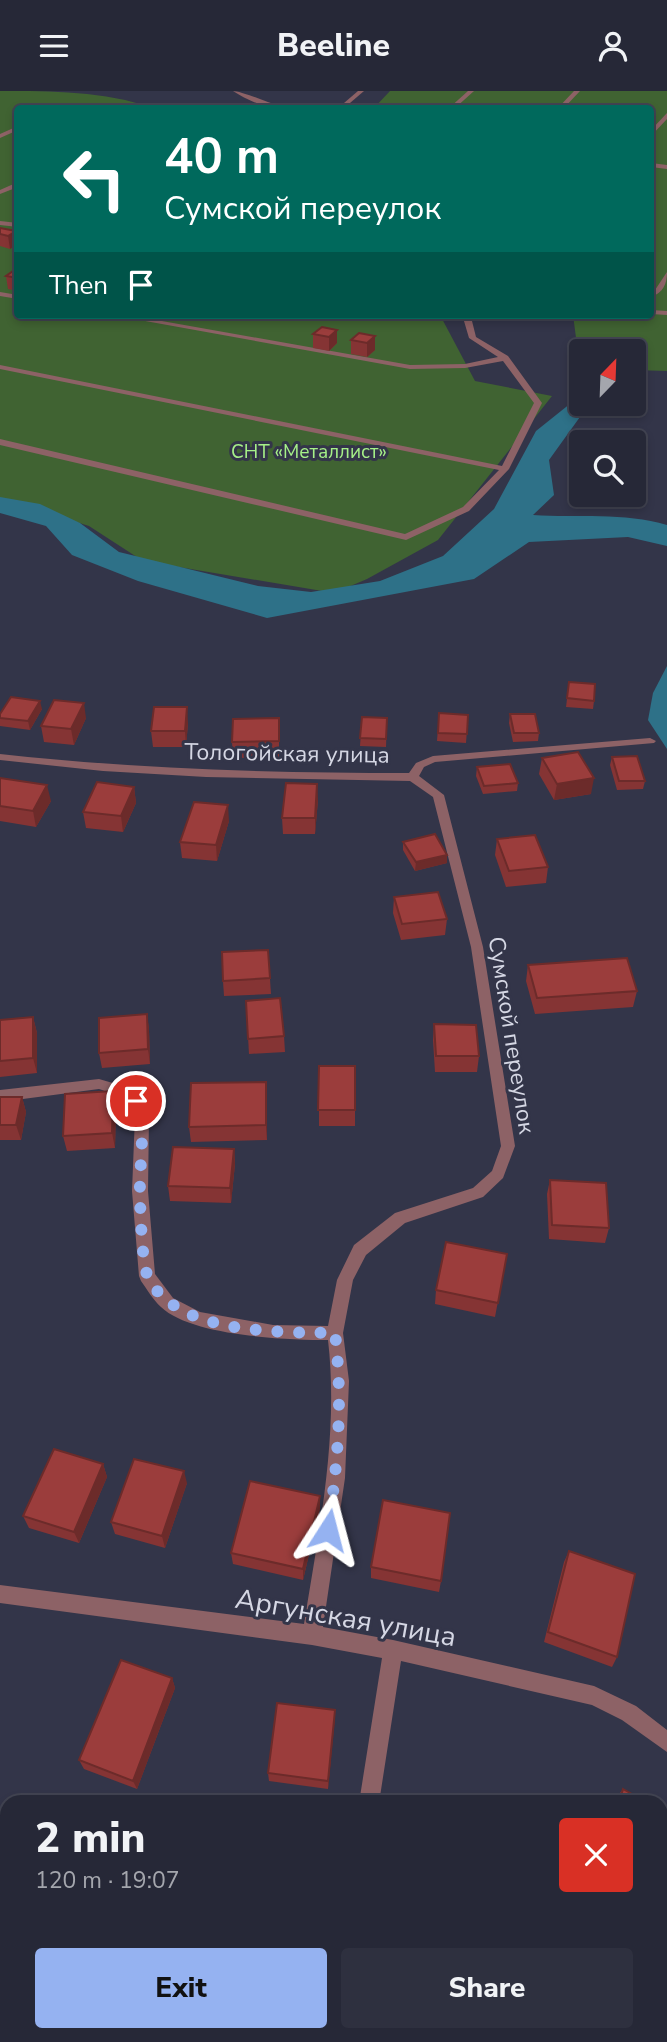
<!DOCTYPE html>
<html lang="en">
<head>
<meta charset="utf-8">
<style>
  body { margin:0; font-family:"Nunito Sans",sans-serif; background:#2e303f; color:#f1f3f6; height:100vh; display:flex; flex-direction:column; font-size:26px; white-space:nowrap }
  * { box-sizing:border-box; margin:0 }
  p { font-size:23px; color:#a4a6ad }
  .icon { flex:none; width:38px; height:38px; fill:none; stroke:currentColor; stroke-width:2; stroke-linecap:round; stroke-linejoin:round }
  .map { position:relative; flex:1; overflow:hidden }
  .drawer { position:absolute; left:0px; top:1704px; width:668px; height:247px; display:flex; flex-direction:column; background:#262837; border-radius:21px 21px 0 0; box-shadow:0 4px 10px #0003,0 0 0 2px #424452 }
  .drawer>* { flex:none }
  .hud { position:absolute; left:14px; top:14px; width:640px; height:214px; border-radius:7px; box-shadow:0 4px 10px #0003,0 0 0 2px #424452; background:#00695c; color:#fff; overflow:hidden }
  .needle { width:46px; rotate:23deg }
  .controls { position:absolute; left:569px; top:248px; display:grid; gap:14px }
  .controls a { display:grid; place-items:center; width:77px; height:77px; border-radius:7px; background:#262837; box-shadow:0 4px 10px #0003,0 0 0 2px #424452; font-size:35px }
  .pin { position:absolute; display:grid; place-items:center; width:60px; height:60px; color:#fff; margin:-30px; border:4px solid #fff; border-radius:50%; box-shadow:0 2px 7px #0007 }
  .me { position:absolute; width:77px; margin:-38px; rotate:9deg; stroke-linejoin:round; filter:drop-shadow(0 0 5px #0008) }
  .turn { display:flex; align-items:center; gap:24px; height:147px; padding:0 35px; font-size:32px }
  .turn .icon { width:91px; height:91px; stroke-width:2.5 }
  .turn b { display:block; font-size:49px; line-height:60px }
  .then { display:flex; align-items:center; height:66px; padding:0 35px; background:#0003; gap:14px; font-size:26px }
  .round { display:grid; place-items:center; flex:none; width:74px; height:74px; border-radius:7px; background:#2e303f }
  .headline { display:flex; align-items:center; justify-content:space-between; height:119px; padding:0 35px }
  h1 { font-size:42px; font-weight:800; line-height:52px }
  .cta { display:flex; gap:14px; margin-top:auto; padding:14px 35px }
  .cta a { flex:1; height:80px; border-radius:7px; background:#95b2f1; color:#111; font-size:28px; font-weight:800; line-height:80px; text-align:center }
  .cta a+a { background:#2e303f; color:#f1f3f6 }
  header { display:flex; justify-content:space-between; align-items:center; height:91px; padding:0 35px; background:#262837; font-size:32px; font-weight:800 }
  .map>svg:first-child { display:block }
  .green { fill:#406332 }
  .water { fill:#2e7188 }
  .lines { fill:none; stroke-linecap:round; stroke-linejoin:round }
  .minor { fill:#8d6266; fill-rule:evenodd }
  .tertiary { fill:#8d6266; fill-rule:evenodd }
  .wall { fill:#853434 }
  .shaded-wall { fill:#6c2b2a }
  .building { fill:#9b3d3c; stroke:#6c2b2a; stroke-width:2 }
  .route { stroke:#95b2f1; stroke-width:12; stroke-dasharray:0 21.6 }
  .labels { text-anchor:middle; stroke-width:6; stroke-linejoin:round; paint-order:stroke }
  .far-park-label { font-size:19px; fill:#a6f188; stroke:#333549 }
  .street-label { font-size:23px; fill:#d5d7e4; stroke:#333549 }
  .near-street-label { font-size:28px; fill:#d5d7e4; stroke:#333549 }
</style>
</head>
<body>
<header><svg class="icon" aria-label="menu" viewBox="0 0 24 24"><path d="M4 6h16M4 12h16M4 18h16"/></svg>Beeline<svg class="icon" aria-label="person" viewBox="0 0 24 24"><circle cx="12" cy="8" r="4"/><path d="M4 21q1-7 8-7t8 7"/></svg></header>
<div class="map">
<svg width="667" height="1951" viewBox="0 0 667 1951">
  <rect width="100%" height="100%" fill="#333549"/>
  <g class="green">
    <path d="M0,0c52,0 104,0 153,17l-135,1v206h422l35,66 77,15 -114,144 -71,39 -33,14 -191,-32 -54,-35 -79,-25h-10z"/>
    <polygon points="390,0 667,0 667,280 634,279 634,261 581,261 580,277 573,224 651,224 651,18 373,18"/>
  </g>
  <g class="water">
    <path d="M581,304v9h23l-19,6 -36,50 5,35 -21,20c44,3 91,-3 134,10v21l-39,-9 -99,5 -55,37 -207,39 -129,-37 -66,-26 -26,-29 -46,-13v-16l40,7 40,19 39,29 139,34 53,6 69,-11 63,-25 51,-47 42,-78z"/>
    <polygon points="667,575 667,658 648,629 653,602"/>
  </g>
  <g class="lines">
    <g class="minor">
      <path d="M233,0c8,0 43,14 52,18 -17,0 -37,-8 -52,-18z"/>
      <polygon points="358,0 364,0 343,18 337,18"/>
      <polygon points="468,0 474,0 454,18 448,18"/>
      <polygon points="574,0 580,0 563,18 557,18"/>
      <polygon points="667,22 667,28 651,45 651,39"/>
      <polygon points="18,35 18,39 0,47 0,43"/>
      <polygon points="651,72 667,74 667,78 651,76"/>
      <polygon points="18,91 18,96 0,103 0,99"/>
      <polygon points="18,136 18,141 0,150 0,145"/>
      <path d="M667,181c0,12 -4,21 -16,25v-5l4,-2z"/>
      <polygon points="0,201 18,204 18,208 0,205"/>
      <polygon points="112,224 128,224 410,274 465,273 498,266 469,247 464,230 467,224 475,224 472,230 476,246 508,265 542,312 509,378 469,420 406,449 0,354 0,348 405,443 463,416 499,379 0,278 0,274 502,375 534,312 503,270 465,277 410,278"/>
      <path d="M650,647l6,3 -2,2 -219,19 -11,5 -5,9 25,19 39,152 32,199 -12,32 -20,19 -78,26 -39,32 -13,25 -10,53 6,48 -4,97 -22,149 70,13 201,46 42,20 31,24v22l-45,-32 -30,-15 -191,-44 -22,142h-20l23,-145 -70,-13 -312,-42v-18l304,39c15,-94 35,-189 24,-284 -42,0 -137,-4 -167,-33 -8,-7 -14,-18 -20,-26l-2,-5 -7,-85 3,-75c-7,-17 -19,-21 -36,-27l-99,13v-12l99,-11 24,7 18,11 8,19 -1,75 7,83 18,24 27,14 73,13 55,1 9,-46 17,-35 41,-32 78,-25 19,-17 9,-25 -30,-199 -38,-150 -23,-16 -204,-4 -103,-6 -103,-11v-6c136,15 272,19 409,19l7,-10 17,-7z"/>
      <polygon points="358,1944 380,1944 382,1951 360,1951"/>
    </g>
    <g class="tertiary">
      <polygon points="0,130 18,132 18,136 0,134"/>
      <polygon points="651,219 667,220 667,224 651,223"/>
    </g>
  </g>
  <g class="wall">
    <polygon points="0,137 16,140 10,158 0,155"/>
    <polygon points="18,181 18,200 8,198 6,185"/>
    <polygon points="337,239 337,252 329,260 313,257 313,243"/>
    <polygon points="375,245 375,259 367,266 351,263 351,249"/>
    <polygon points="569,591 594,610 593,618 566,616"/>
    <polygon points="42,618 30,639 0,635 0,623"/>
    <polygon points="439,622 468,624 466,652 437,650"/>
    <polygon points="510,623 539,642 538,650 513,651 509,632"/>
    <polygon points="362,626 387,627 386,656 360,655"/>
    <polygon points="86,627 74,654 44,651 41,635"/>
    <polygon points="279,627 279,666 233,667 232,651"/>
    <polygon points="188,632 186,656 153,656 151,640"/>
    <polygon points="612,666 645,690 643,698 617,699 610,674"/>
    <polygon points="542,667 591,703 554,709 539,683"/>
    <polygon points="477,676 518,692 517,700 483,703 476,685"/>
    <polygon points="0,687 51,710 36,736 0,730"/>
    <polygon points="134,696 136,712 123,741 86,737 83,721"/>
    <polygon points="318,709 315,743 283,743 282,727"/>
    <polygon points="229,730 217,770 182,767 180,751"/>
    <polygon points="497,748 548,776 546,792 506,796 495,764"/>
    <polygon points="403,751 447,772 415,780 403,759"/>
    <polygon points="394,806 447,828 445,844 401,849 393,822"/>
    <polygon points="268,859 271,903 224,905 223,890"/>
    <polygon points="528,874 637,900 633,916 535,923 526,890"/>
    <polygon points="246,910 284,945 285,961 249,963"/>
    <polygon points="147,923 149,939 150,973 102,977 99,962"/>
    <polygon points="33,926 37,942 37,982 0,986 0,929"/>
    <polygon points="434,933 479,965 477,981 435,981 433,949"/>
    <rect x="319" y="975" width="36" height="60"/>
    <polygon points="266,991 267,1049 191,1051 189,1036"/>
    <polygon points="113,1000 116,1015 115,1057 67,1060 63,1045"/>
    <polygon points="0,1006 22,1006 26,1021 21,1049 0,1049"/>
    <polygon points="234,1058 235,1073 231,1112 170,1110 168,1095"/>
    <polygon points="550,1089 609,1137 605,1152 549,1148 547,1103"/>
    <polygon points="507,1163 495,1226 435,1213 436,1199"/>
    <polygon points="103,1373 107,1386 79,1452 29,1437 23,1425"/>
    <polygon points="187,1392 165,1457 115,1443 111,1431"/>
    <polygon points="320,1405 320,1417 303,1489 233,1473 231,1462"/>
    <polygon points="569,1460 617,1566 612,1576 544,1551 564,1471"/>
    <polygon points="371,1476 441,1490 439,1501 371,1487"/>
    <polygon points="172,1587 175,1597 137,1698 84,1678 79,1669"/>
    <polygon points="335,1619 328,1698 269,1690 268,1682"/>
    <polygon points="623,1698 648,1712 616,1712 617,1706"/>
  </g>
  <g class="shaded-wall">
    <polygon points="16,140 18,153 10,158 8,145"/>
    <polygon points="337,239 337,252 329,260 329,246"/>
    <polygon points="375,245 375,259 367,266 367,252"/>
    <polygon points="40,610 42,618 30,639 28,630"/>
    <polygon points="84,612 86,627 74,654 71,638"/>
    <polygon points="187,616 188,632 186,656 185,640"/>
    <polygon points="594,687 591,703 554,709 557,693"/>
    <polygon points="317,693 318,709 315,743 315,727"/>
    <polygon points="47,694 51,710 36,736 33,720"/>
    <polygon points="134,696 136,712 123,741 121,725"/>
    <polygon points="228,714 229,730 217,770 216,754"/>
    <polygon points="447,764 447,772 415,780 416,771"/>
    <polygon points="147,923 149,939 150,973 148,958"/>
    <polygon points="33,926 37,942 37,982 33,967"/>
    <polygon points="266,991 267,1006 267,1049 266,1034"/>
    <polygon points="113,1000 116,1015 115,1057 112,1042"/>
    <polygon points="22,1006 26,1021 21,1049 16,1034"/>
    <polygon points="234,1058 235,1073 231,1112 230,1097"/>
    <polygon points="103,1373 107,1386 79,1452 74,1441"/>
    <polygon points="184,1380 187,1392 165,1457 162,1445"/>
    <polygon points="320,1405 320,1417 303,1489 303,1478"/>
    <polygon points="172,1587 175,1597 137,1698 133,1690"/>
    <polygon points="335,1619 335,1628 328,1698 328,1690"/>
  </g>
  <g class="building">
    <polygon points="0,137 16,140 8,145 0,143"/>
    <polygon points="13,180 18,181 18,187 6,185"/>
    <polygon points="322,236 337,239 329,246 313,243"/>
    <polygon points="359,242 375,245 367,252 351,249"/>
    <polygon points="569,591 595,593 594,610 567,607"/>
    <polygon points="11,606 40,610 28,630 0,627 0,623"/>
    <polygon points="54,609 84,612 71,638 41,635"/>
    <polygon points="154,616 187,616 185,640 151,640"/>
    <polygon points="439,622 468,624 467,643 438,642"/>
    <polygon points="510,623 535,623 539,642 514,642"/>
    <polygon points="362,626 387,627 386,648 360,647"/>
    <polygon points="279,627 279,650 232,651 233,628"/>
    <polygon points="578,661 594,687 557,693 542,667"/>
    <polygon points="637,665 645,690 619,690 612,666"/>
    <polygon points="510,673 518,692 484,695 477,676"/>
    <polygon points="0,687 47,694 33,720 0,715"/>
    <polygon points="97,691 134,696 121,725 83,721"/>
    <polygon points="286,692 317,693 315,727 282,727"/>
    <polygon points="194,711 228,714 216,754 180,751"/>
    <polygon points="435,743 447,764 416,771 403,751"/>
    <polygon points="535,744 548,776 509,780 497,748"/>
    <polygon points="438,801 447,828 402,833 394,806"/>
    <polygon points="268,859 270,887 223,890 222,861"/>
    <polygon points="627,867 637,900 537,907 528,874"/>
    <polygon points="280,907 284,945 248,948 246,910"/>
    <polygon points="147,923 148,958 99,962 99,927"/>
    <polygon points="33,926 33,967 0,970 0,929"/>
    <polygon points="434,933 476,934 479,965 436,965"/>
    <polygon points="319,975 355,975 355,1019 318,1019"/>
    <polygon points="266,991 266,1034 189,1036 191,992"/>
    <polygon points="113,1000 112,1042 63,1045 65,1003"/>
    <polygon points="0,1006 22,1006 16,1034 0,1034"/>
    <polygon points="173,1056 234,1058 230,1097 168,1095"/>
    <polygon points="550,1089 606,1092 609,1137 552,1134"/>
    <polygon points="446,1151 507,1163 498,1212 436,1199"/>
    <polygon points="54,1358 103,1373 74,1441 23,1425"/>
    <polygon points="134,1368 184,1380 162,1445 111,1431"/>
    <polygon points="250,1390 320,1405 303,1478 231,1462"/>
    <polygon points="383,1409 450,1422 441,1490 371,1476"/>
    <polygon points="569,1460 635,1483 617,1566 548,1541"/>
    <polygon points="121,1569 172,1587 133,1690 79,1669"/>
    <polygon points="277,1612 335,1619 328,1690 268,1682"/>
    <polygon points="623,1698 648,1712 619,1712"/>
    <polygon points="662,1719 667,1721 667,1782 664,1792 662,1791"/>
  </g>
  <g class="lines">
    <path class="route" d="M136,1010c11,29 3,61 4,91 0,16 2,74 8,85 29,58 131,55 187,56 8,68 3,130 -7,197"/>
  </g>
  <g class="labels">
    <g class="far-park-label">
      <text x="309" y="367">СНТ «Металлист»</text>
    </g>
    <g class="street-label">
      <text transform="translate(287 662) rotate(1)" y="8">Тологойская улица</text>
      <text transform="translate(512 944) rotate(81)" y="8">Сумской переулок</text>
    </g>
    <g class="near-street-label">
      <text transform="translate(346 1526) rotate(10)" y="10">Аргунская улица</text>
    </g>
  </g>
</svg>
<div class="controls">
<a><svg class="needle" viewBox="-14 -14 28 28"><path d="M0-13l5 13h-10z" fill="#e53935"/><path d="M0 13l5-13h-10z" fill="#a4a6ad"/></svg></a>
<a><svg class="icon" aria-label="search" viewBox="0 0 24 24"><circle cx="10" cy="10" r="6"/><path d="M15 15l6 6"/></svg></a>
</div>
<div class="pin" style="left:136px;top:1010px;background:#d93025"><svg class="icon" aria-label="arrive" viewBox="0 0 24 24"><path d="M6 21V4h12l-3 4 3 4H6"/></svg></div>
<svg class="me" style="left:328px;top:1439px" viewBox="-20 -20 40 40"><path d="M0-17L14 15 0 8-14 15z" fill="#95b2f1" stroke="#fff" stroke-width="4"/></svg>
<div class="hud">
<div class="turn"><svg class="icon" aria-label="left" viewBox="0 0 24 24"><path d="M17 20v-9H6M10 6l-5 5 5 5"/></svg><div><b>40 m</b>Сумской переулок</div></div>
<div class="then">Then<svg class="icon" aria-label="arrive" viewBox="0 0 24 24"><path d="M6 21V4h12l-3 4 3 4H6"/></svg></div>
</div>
<section class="drawer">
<div class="headline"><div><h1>2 min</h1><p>120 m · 19:07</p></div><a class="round" style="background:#d93025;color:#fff"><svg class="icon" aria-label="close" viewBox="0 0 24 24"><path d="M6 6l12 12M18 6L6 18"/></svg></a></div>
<div class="cta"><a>Exit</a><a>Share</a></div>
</section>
</div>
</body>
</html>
